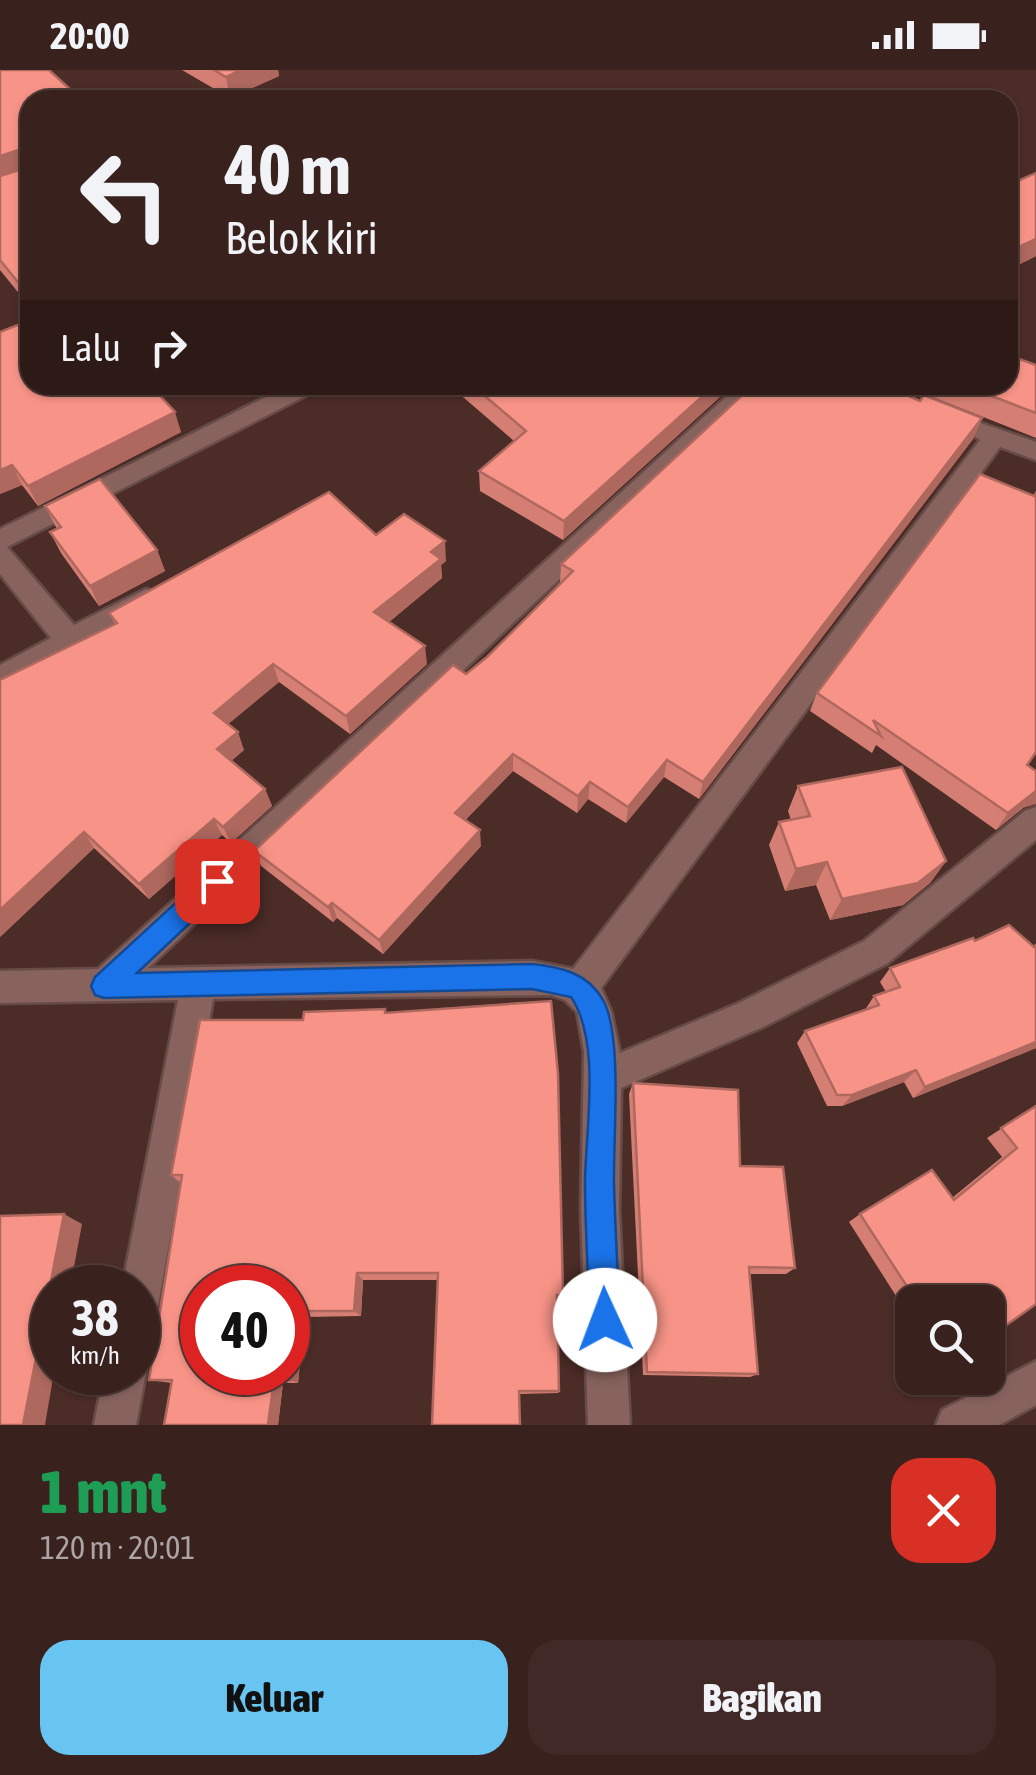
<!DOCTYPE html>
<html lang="id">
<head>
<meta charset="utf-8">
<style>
  body { margin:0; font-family:"Asap Condensed",sans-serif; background:#402926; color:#f1f3f6; height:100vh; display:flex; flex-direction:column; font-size:38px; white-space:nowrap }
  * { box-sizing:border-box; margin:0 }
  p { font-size:32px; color:#aba3a4 }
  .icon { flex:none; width:55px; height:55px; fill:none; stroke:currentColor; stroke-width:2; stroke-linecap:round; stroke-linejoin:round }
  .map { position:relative; height:1355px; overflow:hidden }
  .details { display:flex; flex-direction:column; background:#39211d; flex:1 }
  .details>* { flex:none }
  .hud { position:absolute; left:20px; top:20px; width:998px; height:305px; border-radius:30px; box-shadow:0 2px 8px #0004,0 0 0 2px #533e3b; background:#39211d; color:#f1f3f6; overflow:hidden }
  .tools { position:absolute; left:895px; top:1215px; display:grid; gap:20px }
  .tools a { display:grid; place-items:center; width:110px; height:110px; border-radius:20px; background:#39211d; box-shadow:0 2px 8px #0004,0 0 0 2px #533e3b; font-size:50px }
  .speed { position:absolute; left:30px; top:1195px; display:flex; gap:20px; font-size:50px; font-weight:700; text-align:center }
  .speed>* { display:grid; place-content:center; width:130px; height:130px; border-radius:50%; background:#39211d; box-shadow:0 2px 8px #0004,0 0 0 2px #533e3b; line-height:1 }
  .speed small { font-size:25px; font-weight:400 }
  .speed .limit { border:15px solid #d22; background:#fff; color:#111 }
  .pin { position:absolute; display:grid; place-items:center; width:85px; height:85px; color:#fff; margin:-42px; border-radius:20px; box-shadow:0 5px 15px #0006 }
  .me { position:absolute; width:110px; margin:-55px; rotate:358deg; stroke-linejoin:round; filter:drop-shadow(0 0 8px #0008) }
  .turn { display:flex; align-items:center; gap:35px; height:210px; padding:0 40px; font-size:45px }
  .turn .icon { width:130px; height:130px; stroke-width:2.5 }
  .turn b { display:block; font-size:70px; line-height:85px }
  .then { display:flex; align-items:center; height:95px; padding:0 40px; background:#0003; gap:20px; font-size:38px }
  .round { display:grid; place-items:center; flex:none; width:105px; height:105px; border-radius:30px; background:#402926 }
  .headline { display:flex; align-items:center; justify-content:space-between; height:170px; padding:0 40px }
  h1 { font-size:60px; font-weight:800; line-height:75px; color:#1e9e55 }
  .cta { display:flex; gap:20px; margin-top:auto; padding:20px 40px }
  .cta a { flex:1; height:115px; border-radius:30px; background:#68c4f0; color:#111; font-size:40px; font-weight:800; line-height:115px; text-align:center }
  .cta a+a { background:#402926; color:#f1f3f6 }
  .status { display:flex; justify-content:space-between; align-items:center; height:70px; padding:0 50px; background:#39211d; direction:ltr }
  .status svg { height:28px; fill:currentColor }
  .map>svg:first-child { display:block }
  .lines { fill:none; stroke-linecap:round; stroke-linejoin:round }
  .minor-casing { stroke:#664b47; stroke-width:5 }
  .minor { fill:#88635e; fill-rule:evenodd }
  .wall { fill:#d57f74 }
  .shaded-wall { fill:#ae685e }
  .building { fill:#f89487; stroke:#ae685e; stroke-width:2.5; fill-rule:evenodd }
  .route { fill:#1a73e8; stroke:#114b97; stroke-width:2.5 }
</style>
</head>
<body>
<div class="status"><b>20:00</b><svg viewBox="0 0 49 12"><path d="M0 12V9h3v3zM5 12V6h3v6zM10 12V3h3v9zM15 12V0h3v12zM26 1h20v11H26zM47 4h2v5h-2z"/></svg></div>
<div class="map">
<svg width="1036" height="1355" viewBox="0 0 1036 1355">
  <rect width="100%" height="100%" fill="#4c2c27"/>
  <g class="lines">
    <defs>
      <g id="minor">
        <polygon points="290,315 321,315 317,320 7,477 74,555 146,519 156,522 160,529 156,536 0,621 0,595 51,568 0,504 0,459"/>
        <polygon points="739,315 765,315 148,898 532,891 573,899 980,370 966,360 978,352 1036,372 1036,390 1000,377 601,918 611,941 620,983 739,933 864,871 1025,741 1036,737 1036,770 888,893 763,957 621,1018 619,1140 630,1355 588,1355 581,1140 584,982 577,942 565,930 551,925 213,929 158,1235 152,1249 138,1255 138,1218 122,1218 178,930 0,933 0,901 98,899"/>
        <polygon points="138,1287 146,1302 136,1355 94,1355 104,1302 138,1302"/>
        <polygon points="1036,1291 1036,1335 999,1355 936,1355 942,1340"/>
      </g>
    </defs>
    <use href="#minor" class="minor-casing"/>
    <use href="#minor" class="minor"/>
  </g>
  <g class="wall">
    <polygon points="0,0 30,30 30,237 0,200"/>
    <polygon points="182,0 278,0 279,6 230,28"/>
    <polygon points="1036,103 1036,186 1008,200 1008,115"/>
    <polygon points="30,250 181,362 38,436 22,415 0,424"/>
    <polygon points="1036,295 1036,368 930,326 934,315 1008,315"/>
    <polygon points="449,315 733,315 563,470 480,421 479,401 514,371"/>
    <polygon points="920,331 982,348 973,369 699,729 664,707 626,753 588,729 577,743 513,701 465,750 481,776 383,884 337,848 333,852 261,796 254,781 487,587 560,514 561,494"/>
    <polygon points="45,436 157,480 165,501 99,536 61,483 50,462 57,459"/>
    <polygon points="376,465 446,491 441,495 442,508 389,552 427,594 350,664 279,612 228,654 244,680 231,691 265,719 272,736 231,773 222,765 149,829 94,778 0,867 115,554 109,543"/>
    <polygon points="817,623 1027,695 1023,738 996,760 876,675 872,683 810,641"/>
    <polygon points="798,716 946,791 930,813 903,835 830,850 816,815 785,821 769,775 779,752 791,750 788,741"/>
    <polygon points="975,871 1034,877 1036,978 913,1028 904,1012 842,1036 827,1036 797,973 805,961 865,940 874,926 886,922 880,912 890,898"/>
    <polygon points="386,943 563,1225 561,1231 557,1231 559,1321 558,1323 519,1324 437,1210 363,1210 361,1246 305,1247 298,1313 283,1313 278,1355 164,1355 172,1313 149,1310 181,1113 171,1105 303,950"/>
    <polygon points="633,1013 740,1096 795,1198 786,1204 749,1204 758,1304 750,1307 643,1305 629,1024"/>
    <polygon points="1036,1036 988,1232 912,1232 912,1251 849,1152 860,1144 952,1128 1002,1087 987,1068"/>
  </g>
  <g class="shaded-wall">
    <polygon points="241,0 278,0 279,6 230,28 226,7"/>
    <polygon points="21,79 29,99 0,110 0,86"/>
    <polygon points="1036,169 1036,186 1008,200 1008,195 1014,179"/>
    <polygon points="252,315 271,315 254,323"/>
    <polygon points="715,315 733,315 563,470 564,451"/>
    <polygon points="175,342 181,362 38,436 28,416"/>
    <polygon points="982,348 973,369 699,729 703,712"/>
    <polygon points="12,395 22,415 0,424 0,400"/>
    <polygon points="445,471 446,491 441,495 442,508 378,561 374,542 431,482"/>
    <polygon points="157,480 165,501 99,536 90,516"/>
    <polygon points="425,576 427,594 350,664 346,646"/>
    <polygon points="273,594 279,612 221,660 214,643"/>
    <polygon points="238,662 244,680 225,696 217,679"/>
    <polygon points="513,684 513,701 457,759 455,743"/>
    <polygon points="667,690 664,707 626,753 628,737"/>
    <polygon points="590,712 588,729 577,743 578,726"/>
    <polygon points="265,719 272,736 231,773 223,757"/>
    <polygon points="1036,721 1036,734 1023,738 996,760 1008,743"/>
    <polygon points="214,749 222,765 149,829 139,814"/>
    <polygon points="480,760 481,776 383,884 379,870"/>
    <polygon points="84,762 94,778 0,867 0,840"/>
    <polygon points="946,791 930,813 903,835 830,850 842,829"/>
    <polygon points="827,792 816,815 785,821 796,799"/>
    <polygon points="332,833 337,848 333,852 328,837"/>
    <polygon points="1036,972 1036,978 913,1028 925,1017"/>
    <polygon points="916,1000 904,1012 842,1036 852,1025"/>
    <polygon points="64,1144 82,1154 70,1218 52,1218 52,1302 54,1302 45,1355 23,1355"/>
    <polygon points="357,1203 363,1210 361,1246 354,1241"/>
    <polygon points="297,1241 305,1247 298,1313 290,1310"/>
    <polygon points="274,1310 283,1313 278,1355 268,1355"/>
  </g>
  <g class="building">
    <polygon points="0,0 49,0 82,30 30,30 30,227 0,190 0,106 25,98 26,82 21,79 0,86"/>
    <polygon points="214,0 241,0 226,7"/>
    <polygon points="1036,103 1036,169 1014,179 1008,175 1008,115"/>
    <polygon points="30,250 30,315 150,315 175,342 28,416 12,395 0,400 0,262"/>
    <polygon points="1008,285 1036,295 1036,343 963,315 1008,315"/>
    <polygon points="472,315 715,315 564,451 479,401 526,361"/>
    <polygon points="753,315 883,315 920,331 924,325 982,348 703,712 667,690 628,737 590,712 578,726 513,684 455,743 480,760 379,870 332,833 328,837 254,781 453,595 466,604 487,587 573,501 561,494"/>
    <polygon points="980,404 1034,426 1036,423 1036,682 1027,695 1036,701 1036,721 1008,743 873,650 881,666 817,623"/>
    <polygon points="100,409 157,480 90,516 50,462 61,457 45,436"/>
    <polygon points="329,422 376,465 404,444 445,471 431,482 441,489 374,542 425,576 346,646 273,594 214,643 238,662 217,679 265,719 223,757 214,749 139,814 84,762 0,840 0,610 117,553 109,543"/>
    <polygon points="902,697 946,791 918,813 842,829 827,792 796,799 779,752 810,746 798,716"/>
    <polygon points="1009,855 1034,877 1036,875 1036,972 925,1017 916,1000 852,1025 837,1025 805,961 879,935 874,926 900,917 890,898 973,868 975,871"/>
    <path d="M551,931l7,73 5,221h-6l2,96h-40l1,34h-88l6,-152h-81l-3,38h-57l-7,69h-16l-6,45h-104l8,-45h-23l33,-205h-11l29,-155h103l1,-8 81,-3v4zM202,1218h86v84h-86z"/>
    <polygon points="633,1013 738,1020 740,1096 783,1097 795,1198 749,1197 758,1304 647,1302"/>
    <polygon points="1036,1036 1036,1234 988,1268 988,1232 917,1232 860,1144 932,1100 954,1130 1017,1078 1001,1058"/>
    <polygon points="64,1144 23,1355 0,1355 0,1146"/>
  </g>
  <path class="route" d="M217,800l9,3 3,8 -3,8 -89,84 395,-9c29,3 56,9 71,36 20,35 10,140 11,183 1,45 4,92 6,137l-4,11 -11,5 -11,-5 -4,-11c-2,-46 -5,-93 -5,-140 1,-52 16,-139 -14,-183l-39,-8 -428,9 -9,-3 -4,-9 4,-9 113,-104z"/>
</svg>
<div class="tools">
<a><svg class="icon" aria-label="search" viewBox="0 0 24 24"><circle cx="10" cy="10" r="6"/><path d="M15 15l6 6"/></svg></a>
</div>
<div class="speed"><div>38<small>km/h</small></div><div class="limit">40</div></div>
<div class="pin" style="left:217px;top:811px;background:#d93025"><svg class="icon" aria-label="arrive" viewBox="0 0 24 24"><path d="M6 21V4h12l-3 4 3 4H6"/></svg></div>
<svg class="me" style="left:605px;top:1250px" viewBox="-20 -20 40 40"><circle r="19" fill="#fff"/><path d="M0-13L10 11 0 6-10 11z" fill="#1a73e8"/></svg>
<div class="hud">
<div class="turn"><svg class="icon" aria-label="left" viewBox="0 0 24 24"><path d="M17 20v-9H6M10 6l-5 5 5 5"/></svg><div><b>40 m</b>Belok kiri</div></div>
<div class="then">Lalu<svg class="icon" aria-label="right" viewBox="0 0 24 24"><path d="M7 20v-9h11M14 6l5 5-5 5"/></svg></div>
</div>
</div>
<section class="details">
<div class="headline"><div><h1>1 mnt</h1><p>120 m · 20:01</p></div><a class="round" style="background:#d93025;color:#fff"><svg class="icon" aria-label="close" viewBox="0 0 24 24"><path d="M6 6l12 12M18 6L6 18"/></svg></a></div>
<div class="cta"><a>Keluar</a><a>Bagikan</a></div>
</section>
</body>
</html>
